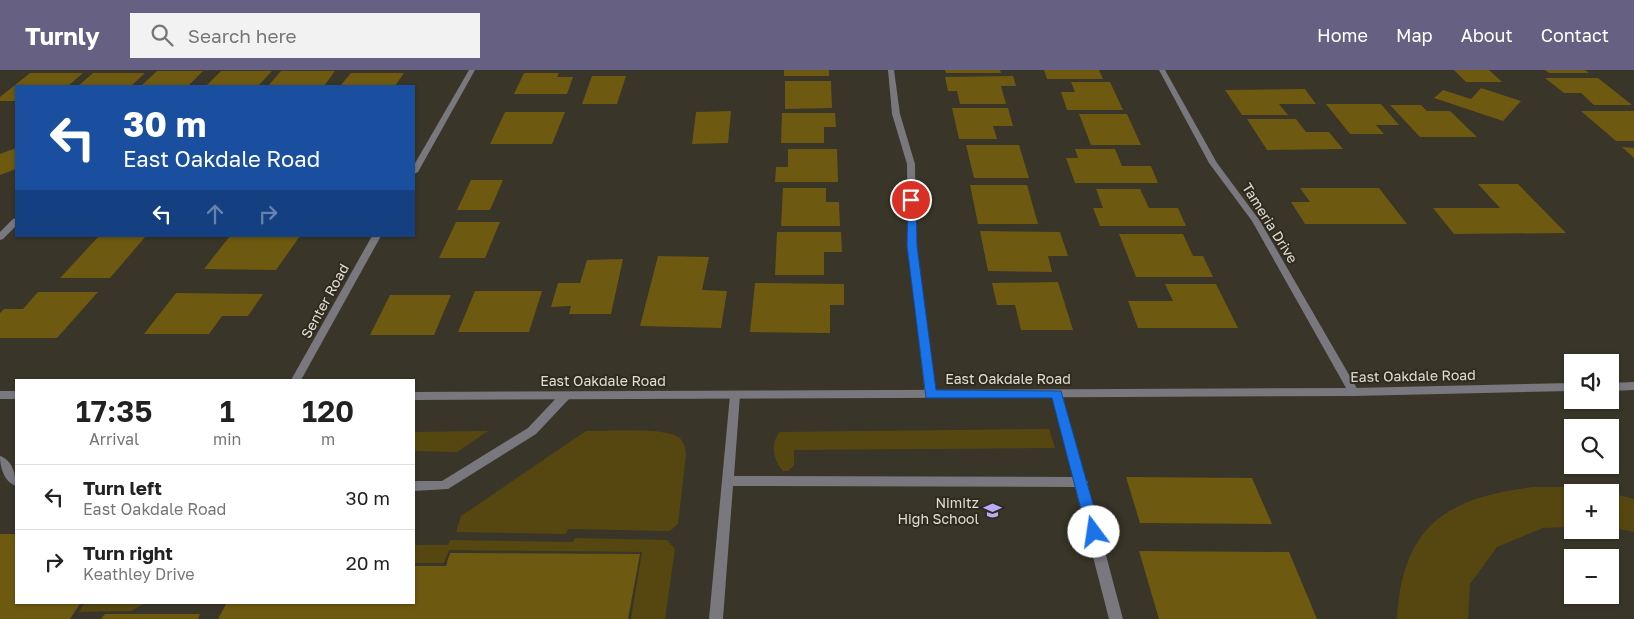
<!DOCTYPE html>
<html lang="en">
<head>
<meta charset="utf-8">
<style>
  body { margin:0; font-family:"Golos Text",sans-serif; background:#f2f2f2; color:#222; height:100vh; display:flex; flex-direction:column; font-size:19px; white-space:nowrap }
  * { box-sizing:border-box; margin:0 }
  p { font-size:16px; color:#767676 }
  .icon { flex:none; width:28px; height:28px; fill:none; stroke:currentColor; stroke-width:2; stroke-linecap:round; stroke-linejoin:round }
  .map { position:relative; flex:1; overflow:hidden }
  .panel { position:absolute; left:15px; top:309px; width:400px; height:225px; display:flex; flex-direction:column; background:#fff; border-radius:0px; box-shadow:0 1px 4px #0004 }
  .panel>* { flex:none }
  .top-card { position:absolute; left:15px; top:15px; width:400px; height:152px; border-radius:0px; box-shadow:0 1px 4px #0004; background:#1a4fa0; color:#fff; overflow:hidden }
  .buttons { position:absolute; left:1564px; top:284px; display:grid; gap:10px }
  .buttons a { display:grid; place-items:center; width:55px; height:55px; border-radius:0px; background:#fff; box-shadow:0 1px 4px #0004; font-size:25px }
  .pin { position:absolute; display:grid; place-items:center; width:42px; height:42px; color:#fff; margin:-21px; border:2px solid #fff; border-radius:50%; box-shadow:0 1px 5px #0007 }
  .me { position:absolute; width:55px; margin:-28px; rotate:346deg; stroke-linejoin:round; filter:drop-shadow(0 0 4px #0008) }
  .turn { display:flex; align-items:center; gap:18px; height:105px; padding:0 25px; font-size:22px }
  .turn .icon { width:65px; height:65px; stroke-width:2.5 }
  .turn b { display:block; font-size:35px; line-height:42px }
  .lanes { display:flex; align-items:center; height:48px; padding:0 25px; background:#0003; justify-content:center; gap:25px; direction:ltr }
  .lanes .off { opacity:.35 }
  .eta { display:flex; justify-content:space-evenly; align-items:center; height:85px; text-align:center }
  .eta b { font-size:30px; font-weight:600; line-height:35px }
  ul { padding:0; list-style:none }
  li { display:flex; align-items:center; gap:15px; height:65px; padding:0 25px; border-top:1px solid #e0e0e0 }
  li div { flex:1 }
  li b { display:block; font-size:19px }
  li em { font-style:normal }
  header { display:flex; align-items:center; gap:30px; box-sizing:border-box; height:70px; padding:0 25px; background:#666082; color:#fff }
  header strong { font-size:24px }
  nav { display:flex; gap:28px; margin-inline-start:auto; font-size:18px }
  .search { width:350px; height:45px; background:#f2f2f2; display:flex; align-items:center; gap:12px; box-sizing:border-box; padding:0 18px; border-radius:0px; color:#767676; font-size:19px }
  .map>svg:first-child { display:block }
  .green { fill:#564711 }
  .building { fill:#6d5910 }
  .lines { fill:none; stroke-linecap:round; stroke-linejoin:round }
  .service { fill:#78787e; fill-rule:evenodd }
  .minor { fill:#78787e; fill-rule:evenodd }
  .tertiary { fill:#78787e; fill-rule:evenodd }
  .route { fill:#1a73e8; stroke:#114b97 }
  .labels { text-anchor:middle; stroke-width:4; stroke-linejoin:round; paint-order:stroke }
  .street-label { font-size:14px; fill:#e1ded6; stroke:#2f2b1e }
  .poi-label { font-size:14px; fill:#e1ded6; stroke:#2f2b1e; text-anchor:end }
</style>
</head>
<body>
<header>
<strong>Turnly</strong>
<div class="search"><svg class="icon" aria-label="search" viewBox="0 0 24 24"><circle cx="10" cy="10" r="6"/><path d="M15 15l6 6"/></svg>Search here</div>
<nav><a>Home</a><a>Map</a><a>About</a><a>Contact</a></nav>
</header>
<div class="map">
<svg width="1634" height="549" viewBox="0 0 1634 549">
  <rect width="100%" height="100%" fill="#393528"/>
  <g class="green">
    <path d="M1049,359l6,19 -261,2v15l-6,6h-5c-10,-11 -13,-28 -3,-39z"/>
    <polygon points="488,361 457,382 414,381 414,362"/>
    <path d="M586,361c19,0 78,-4 92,6 6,4 7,10 8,17l-8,70 -8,7 -102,-2 -2,5 -110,-2 5,-16z"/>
    <path d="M1534,417h39l32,5h-33v35l-29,1 -46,19 -27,37 -2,35h-71c5,-93 50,-122 137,-132z"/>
    <polygon points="1610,423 1634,429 1634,462 1610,457"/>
    <polygon points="575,468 667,470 675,479 665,549 631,549 642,482 449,480 444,493 414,493 414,475 448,475 450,470 573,472"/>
    <polygon points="85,532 146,532 146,533 131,541 79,542"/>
  </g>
  <g class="building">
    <rect x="784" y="0" width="45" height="6"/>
    <polygon points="945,0 1000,0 1001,3 946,3"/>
    <polygon points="1044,0 1099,0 1103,9 1047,9"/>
    <polygon points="1454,0 1489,0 1502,12 1466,12"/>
    <polygon points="1545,0 1585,0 1589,3 1549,3"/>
    <polygon points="157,1 203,1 188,16 141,16"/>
    <polygon points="221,1 272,1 258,16 206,16"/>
    <polygon points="281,1 335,1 324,16 268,16"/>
    <polygon points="30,3 83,3 68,16 16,16 16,31 0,31 0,27"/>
    <polygon points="93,3 145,3 131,16 78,16"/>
    <polygon points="351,3 404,3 395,16 340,16"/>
    <polygon points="524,3 559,3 557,7 573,7 567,24 514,24"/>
    <polygon points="592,6 626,6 617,34 582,34"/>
    <polygon points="1013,6 1016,16 1001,16 1006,34 960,34 957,21 948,21 945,7"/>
    <polygon points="1545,8 1598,8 1632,35 1594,35 1581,23 1564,23"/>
    <polygon points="785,11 831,11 832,38 785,39"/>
    <polygon points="1071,12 1110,12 1123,40 1067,40 1061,22 1075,22"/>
    <polygon points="1481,18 1521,31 1503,51 1434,28 1443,20 1471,29"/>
    <polygon points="1305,19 1316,34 1279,34 1288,45 1242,45 1225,20"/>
    <polygon points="1326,34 1381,34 1399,55 1376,55 1384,64 1350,64"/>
    <polygon points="1390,35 1421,35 1427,41 1450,41 1477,67 1420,67"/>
    <polygon points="952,38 1008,38 1013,56 993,56 997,69 959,69"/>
    <polygon points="731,41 728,73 692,74 696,42"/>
    <polygon points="1581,41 1634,41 1634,71 1616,71"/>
    <polygon points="505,42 565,42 552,74 490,74"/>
    <polygon points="782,43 835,43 836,57 824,57 824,73 781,73"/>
    <polygon points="1079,44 1127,44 1141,75 1091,75"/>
    <polygon points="1247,49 1296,49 1306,62 1329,62 1343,79 1267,80"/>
    <polygon points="966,75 1019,75 1029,108 974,108"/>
    <polygon points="1622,77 1634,78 1634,88"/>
    <polygon points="16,78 16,99 0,105 0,84"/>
    <polygon points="788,79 837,79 838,112 775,112 776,97 788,97"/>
    <polygon points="1075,79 1115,79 1122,96 1151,96 1158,113 1075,113 1066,88 1078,88"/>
    <polygon points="471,110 503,110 490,140 457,140"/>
    <polygon points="1478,114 1518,114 1566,163 1454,164 1433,138 1500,138"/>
    <polygon points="970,115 1027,115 1038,154 978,154"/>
    <polygon points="783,118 826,118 826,132 839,132 840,156 781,156"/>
    <polygon points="1300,118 1379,118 1407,154 1305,154 1291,132 1310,132"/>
    <polygon points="1096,119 1140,119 1149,138 1178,138 1186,156 1100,156 1093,138 1103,138"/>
    <polygon points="456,152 500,152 485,188 439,188"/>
    <polygon points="980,161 1060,162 1068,186 1048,186 1052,202 988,201"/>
    <polygon points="777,162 841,162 842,182 824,182 824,205 775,205"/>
    <polygon points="1119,164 1183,164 1193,186 1203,186 1213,207 1136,207"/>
    <polygon points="99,166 146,166 110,208 60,208"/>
    <polygon points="230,166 300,166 276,200 204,199"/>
    <polygon points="658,186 709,187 702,220 727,221 721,258 640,256"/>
    <polygon points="623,189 611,244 569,244 571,236 551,237 558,213 580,213 587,190"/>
    <polygon points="1058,212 1073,260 1021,260 1015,235 997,235 992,213"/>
    <polygon points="755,213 844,214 844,235 830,235 830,263 750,262"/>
    <polygon points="1165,214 1216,214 1238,258 1138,258 1128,231 1173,231"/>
    <polygon points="475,221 542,221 529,262 458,262"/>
    <polygon points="38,222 98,222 57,268 0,268 0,243 4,239 23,239"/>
    <polygon points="176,223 263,224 248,246 222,246 209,264 144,264"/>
    <polygon points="390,225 451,225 434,265 370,265"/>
    <polygon points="1126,407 1252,408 1272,454 1140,453"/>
    <polygon points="0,464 16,464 16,532 81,532 70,549 0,549"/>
    <polygon points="1139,481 1289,482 1317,549 1159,549"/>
    <polygon points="450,483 640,484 628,549 218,549 227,532 414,532 414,496 446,496"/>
    <polygon points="105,544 200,544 198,549 101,549"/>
  </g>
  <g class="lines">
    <g class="service">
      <polygon points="1057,320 1061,321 1062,324 1085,408 1088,412 1087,414 1123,549 1109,549 1075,417 733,416 723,549 709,549 730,325 731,322 739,322 740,325 734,406 1073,407 1052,324 1053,321"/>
      <polygon points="565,322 569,323 570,326 569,329 536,364 448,419 414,421 414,411 442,411 528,358 561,323"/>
      <path d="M0,386c12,4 16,18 16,30 -12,-4 -16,-19 -16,-30z"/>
    </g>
    <g class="minor">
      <polygon points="888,0 894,0 900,44 915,94 916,176 935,324 934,327 926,327 925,324 908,176 907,94 892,44"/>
      <polygon points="1159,0 1165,0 1217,93 1260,151 1359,322 1358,325 1350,325 1252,151 1209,93"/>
      <polygon points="16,148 16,156 3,169 0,170 0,162 13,149"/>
    </g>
    <g class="tertiary">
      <polygon points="469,0 475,0 418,102 414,104 414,95"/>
      <polygon points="372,166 381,166 301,310 291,310"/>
      <polygon points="1634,312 1634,320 1610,321 1610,313"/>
      <polygon points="1572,313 1572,321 1354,326 414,330 414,322 1354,318"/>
      <rect x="0" y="321" width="16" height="8"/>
    </g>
  </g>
  <polygon class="route" points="908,128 916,130 917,176 936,320 1061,321 1101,462 1099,466 1089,466 1087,462 1052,328 926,328 907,176"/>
  <defs>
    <symbol id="school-bare" viewBox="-9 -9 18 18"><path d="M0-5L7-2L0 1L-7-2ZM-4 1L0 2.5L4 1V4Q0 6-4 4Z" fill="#b8abf7" stroke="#2f2b1e" stroke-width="2.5" paint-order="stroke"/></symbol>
  </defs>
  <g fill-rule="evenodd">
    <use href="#school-bare" x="980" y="428" width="25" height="25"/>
  </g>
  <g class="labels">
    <g class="street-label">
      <text transform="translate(1270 153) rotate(58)" y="5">Tameria Drive</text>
      <text transform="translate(325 231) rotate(-61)" y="5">Senter Road</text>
      <text transform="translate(1413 306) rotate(-1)" y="5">East Oakdale Road</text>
      <text x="1008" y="314">East Oakdale Road</text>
      <text x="603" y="316">East Oakdale Road</text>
    </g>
    <g class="poi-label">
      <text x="979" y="438">Nimitz<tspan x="979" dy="16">High School</tspan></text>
    </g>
  </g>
</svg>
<div class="buttons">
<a><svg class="icon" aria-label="sound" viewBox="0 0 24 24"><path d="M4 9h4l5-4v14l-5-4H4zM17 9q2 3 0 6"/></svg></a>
<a><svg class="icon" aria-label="search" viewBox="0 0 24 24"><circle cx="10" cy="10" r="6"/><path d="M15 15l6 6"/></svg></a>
<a>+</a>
<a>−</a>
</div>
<div class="pin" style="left:911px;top:130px;background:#d93025"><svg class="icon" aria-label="arrive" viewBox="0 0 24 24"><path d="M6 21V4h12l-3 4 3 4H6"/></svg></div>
<svg class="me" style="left:1094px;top:462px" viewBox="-20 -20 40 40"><circle r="19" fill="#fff"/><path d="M0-13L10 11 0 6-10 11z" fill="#1a73e8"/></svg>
<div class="top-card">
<div class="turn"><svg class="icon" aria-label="left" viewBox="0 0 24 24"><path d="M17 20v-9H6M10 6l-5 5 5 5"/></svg><div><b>30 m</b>East Oakdale Road</div></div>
<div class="lanes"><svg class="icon" aria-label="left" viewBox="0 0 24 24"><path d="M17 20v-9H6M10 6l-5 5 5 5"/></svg><svg class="icon off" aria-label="ahead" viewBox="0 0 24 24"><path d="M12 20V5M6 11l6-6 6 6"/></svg><svg class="icon off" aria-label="right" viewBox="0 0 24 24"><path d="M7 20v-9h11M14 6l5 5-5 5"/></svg></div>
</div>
<section class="panel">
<div class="eta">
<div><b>17:35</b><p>Arrival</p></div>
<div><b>1</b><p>min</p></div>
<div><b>120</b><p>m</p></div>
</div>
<ul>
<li><svg class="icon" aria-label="left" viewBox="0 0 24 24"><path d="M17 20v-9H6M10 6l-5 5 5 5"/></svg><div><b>Turn left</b><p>East Oakdale Road</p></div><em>30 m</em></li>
<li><svg class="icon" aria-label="right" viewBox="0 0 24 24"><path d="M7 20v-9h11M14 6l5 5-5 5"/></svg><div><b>Turn right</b><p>Keathley Drive</p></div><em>20 m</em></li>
</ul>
</section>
</div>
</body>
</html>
